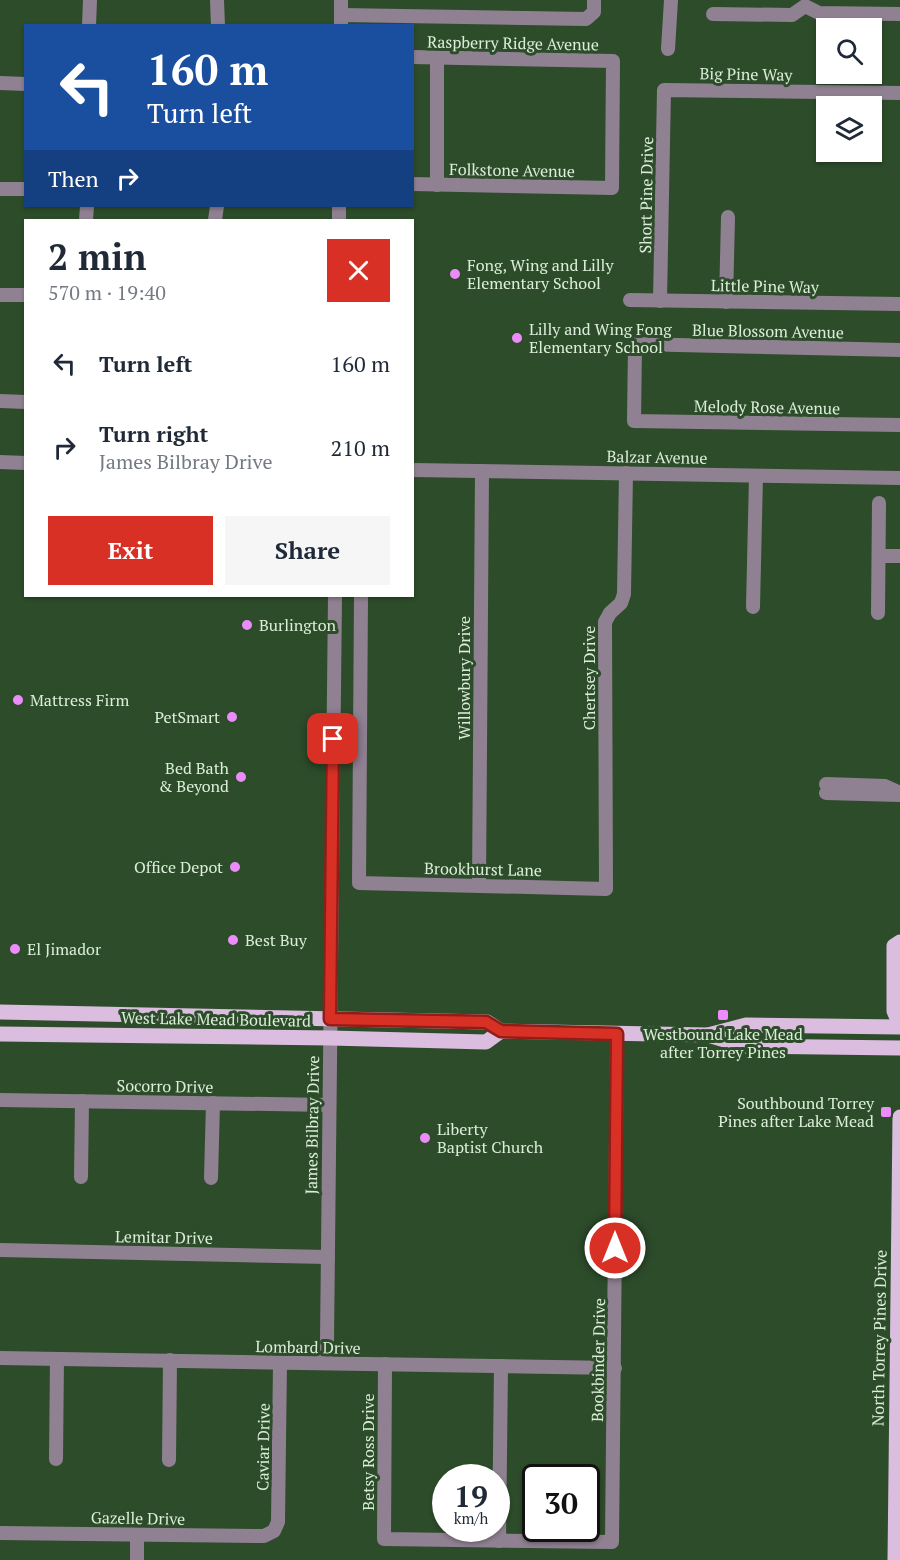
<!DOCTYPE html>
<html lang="en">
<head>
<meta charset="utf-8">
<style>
  body { margin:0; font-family:"PT Serif",serif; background:#f6f6f7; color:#1f2937; height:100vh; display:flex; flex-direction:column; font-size:22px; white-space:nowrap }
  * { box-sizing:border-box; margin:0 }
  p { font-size:20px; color:#747a83 }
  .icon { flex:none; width:33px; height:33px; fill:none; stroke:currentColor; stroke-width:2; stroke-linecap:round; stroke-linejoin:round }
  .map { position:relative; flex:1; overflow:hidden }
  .sheet { position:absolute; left:24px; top:219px; width:390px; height:378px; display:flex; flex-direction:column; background:#fff; border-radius:0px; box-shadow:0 2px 4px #0004 }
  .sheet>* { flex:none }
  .hud { position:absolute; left:24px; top:24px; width:390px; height:183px; border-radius:0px; box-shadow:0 2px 4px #0004; background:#1a4fa0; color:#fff; overflow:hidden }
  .tools { position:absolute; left:816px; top:18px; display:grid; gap:12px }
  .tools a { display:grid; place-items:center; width:66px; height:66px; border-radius:0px; background:#fff; box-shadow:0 2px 4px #0004; font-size:30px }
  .speed { position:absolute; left:432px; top:1464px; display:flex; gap:12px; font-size:30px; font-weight:700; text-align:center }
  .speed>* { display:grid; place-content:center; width:78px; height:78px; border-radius:50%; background:#fff; box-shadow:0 2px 4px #0004; line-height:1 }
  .speed small { font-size:15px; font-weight:400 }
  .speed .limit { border:3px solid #111; border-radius:9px; background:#fff; color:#111 }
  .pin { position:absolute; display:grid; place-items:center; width:51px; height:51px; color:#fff; margin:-26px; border-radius:12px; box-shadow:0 3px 9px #0006 }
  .me { position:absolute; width:66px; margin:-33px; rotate:0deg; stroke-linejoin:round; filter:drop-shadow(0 0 4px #0008) }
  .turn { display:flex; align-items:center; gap:21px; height:126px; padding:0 24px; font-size:27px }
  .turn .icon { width:78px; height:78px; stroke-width:2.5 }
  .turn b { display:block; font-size:42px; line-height:51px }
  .then { display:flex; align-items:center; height:57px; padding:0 24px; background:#0003; gap:12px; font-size:22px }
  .round { display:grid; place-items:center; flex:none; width:63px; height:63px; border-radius:0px; background:#f6f6f7 }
  .summary { display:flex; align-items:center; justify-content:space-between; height:102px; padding:0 24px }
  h1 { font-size:36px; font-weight:700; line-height:45px }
  .primary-button { display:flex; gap:12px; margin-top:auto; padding:12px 24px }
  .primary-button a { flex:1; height:69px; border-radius:0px; background:#d93025; color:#fff; font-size:24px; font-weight:700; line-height:69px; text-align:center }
  .primary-button a+a { background:#f6f6f7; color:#1f2937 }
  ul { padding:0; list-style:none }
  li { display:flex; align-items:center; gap:18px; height:84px; padding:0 24px }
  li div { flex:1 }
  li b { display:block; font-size:22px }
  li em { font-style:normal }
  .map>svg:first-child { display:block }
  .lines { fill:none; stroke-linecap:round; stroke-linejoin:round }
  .minor { stroke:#908192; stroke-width:14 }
  .major { stroke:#dbbddf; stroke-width:15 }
  .route-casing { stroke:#8d1f18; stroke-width:15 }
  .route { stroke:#d93025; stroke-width:10 }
  .poi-dot { fill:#ec8cfb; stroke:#2d4c2a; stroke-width:2 }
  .labels { text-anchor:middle; stroke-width:6; stroke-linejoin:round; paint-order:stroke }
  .street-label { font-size:16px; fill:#dbeed9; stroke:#2d4c2a }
  .poi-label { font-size:16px; fill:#dbeed9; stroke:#2d4c2a; text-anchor:start }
</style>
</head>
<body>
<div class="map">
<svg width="900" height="1560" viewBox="0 0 900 1560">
  <rect width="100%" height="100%" fill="#2d4c2a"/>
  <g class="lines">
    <g class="minor">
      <polyline points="217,0 218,26"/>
      <polyline points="713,14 792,15 805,6 819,13 900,14"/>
      <polyline points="341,15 586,19 594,12 594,0"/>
      <polyline points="89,26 90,0"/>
      <polyline points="341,26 341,0"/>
      <polyline points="668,49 671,0"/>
      <polyline points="412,57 613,61 612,188 412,184"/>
      <polyline points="437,58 437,185"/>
      <polyline points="0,83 26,84"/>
      <polyline points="0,189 26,189"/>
      <polyline points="86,220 87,206"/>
      <polyline points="215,220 217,206"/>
      <polyline points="339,220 339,206"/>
      <polyline points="0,295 26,295"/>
      <polyline points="630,300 900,304"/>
      <polyline points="660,301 664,90 900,93"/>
      <polyline points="726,302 728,217"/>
      <polyline points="900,350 635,344 634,421 900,425"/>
      <polyline points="0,401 26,402"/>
      <polyline points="0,462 26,463"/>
      <polyline points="412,470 900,478"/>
      <polyline points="879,556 900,556"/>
      <polyline points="361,596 359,883 606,889 605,622 610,613 621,603 624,594 626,473"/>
      <polyline points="753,607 756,476"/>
      <polyline points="878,613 879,503"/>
      <polyline points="826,784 885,786 900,793"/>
      <polyline points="826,793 900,795"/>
      <polyline points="479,886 482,471"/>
      <polyline points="0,1100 329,1105"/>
      <polyline points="81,1177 82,1101"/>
      <polyline points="211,1178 213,1103"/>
      <polyline points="0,1250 328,1257"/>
      <polyline points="0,1358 615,1368"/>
      <polyline points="316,1363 323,1357 327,1341 335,596"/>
      <polyline points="385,1364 384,1539 612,1542 617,1034"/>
      <polyline points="56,1459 57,1359"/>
      <polyline points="169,1460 170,1360"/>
      <polyline points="0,1533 264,1536 274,1531 278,1522 280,1363"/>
      <polyline points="499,1541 501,1366"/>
      <polyline points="137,1560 137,1535"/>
    </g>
    <g class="major">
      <polyline points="900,942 894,946 894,1011 900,1025"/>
      <polyline points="0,1012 487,1022 501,1031 708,1035 746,1025 900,1027"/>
      <polyline points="0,1034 330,1038 486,1042 501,1031"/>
      <polyline points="708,1035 745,1046 900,1048"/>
      <polyline points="895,1560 900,1117"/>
    </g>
  </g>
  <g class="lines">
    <defs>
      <polyline id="route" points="333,739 330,1019 486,1022 501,1031 617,1034 615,1248"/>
    </defs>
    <use href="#route" class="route-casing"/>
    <use href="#route" class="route"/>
  </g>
  <g class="poi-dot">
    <circle cx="455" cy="274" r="6"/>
    <circle cx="517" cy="338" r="6"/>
    <circle cx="247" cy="625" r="6"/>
    <circle cx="18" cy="700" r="6"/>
    <circle cx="232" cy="717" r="6"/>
    <circle cx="241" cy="777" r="6"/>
    <circle cx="235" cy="867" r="6"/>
    <circle cx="233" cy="940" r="6"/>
    <circle cx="15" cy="949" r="6"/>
    <rect x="717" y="1009" width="12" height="12" rx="3"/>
    <rect x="880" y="1106" width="12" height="12" rx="3"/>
    <circle cx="425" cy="1138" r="6"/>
  </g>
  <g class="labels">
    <g class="street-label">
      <text transform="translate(513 43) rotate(1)" y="6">Raspberry Ridge Avenue</text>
      <text transform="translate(746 74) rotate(1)" y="6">Big Pine Way</text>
      <text transform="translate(512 170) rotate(1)" y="6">Folkstone Avenue</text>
      <text transform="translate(646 195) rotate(-89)" y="6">Short Pine Drive</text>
      <text transform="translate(765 286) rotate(1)" y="6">Little Pine Way</text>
      <text transform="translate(768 331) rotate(1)" y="6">Blue Blossom Avenue</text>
      <text transform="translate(767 407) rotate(1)" y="6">Melody Rose Avenue</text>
      <text transform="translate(657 457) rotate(1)" y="6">Balzar Avenue</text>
      <text transform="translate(464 678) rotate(-90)" y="6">Willowbury Drive</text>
      <text transform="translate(589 678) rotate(-90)" y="6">Chertsey Drive</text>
      <text transform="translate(483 869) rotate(1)" y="6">Brookhurst Lane</text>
      <text transform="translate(216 1019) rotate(1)" y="6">West Lake Mead Boulevard</text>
      <text transform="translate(165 1086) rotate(1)" y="6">Socorro Drive</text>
      <text transform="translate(312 1125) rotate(-89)" y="6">James Bilbray Drive</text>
      <text transform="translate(164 1237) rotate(1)" y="6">Lemitar Drive</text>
      <text transform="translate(879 1338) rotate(-89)" y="6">North Torrey Pines Drive</text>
      <text transform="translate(308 1347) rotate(1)" y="6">Lombard Drive</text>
      <text transform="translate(598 1360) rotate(-89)" y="6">Bookbinder Drive</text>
      <text transform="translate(263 1447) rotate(-89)" y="6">Caviar Drive</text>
      <text transform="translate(368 1452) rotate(-90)" y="6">Betsy Ross Drive</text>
      <text transform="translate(138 1518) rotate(1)" y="6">Gazelle Drive</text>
    </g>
    <g class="poi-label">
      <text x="467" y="271">Fong, Wing and Lilly<tspan x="467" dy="18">Elementary School</tspan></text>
      <text x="529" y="335">Lilly and Wing Fong<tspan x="529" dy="18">Elementary School</tspan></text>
      <text x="259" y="631">Burlington</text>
      <text x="30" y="706">Mattress Firm</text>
      <text x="220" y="723" text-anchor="end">PetSmart</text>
      <text x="229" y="774" text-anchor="end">Bed Bath<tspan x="229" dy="18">&amp; Beyond</tspan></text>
      <text x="223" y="873" text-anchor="end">Office Depot</text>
      <text x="245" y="946">Best Buy</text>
      <text x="27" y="955">El Jimador</text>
      <text x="723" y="1040" text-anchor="middle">Westbound Lake Mead<tspan x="723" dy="18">after Torrey Pines</tspan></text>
      <text x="874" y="1109" text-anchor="end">Southbound Torrey<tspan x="874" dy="18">Pines after Lake Mead</tspan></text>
      <text x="437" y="1135">Liberty<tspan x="437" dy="18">Baptist Church</tspan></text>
    </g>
  </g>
</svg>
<div class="tools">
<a><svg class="icon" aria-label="search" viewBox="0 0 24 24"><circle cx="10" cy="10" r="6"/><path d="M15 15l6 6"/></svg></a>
<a><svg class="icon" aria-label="layers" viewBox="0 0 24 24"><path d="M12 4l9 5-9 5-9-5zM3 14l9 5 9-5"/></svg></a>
</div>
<div class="speed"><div>19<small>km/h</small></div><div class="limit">30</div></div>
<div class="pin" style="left:333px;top:739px;background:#d93025"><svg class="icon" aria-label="arrive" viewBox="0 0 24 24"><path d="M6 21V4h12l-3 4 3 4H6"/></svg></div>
<svg class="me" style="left:615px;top:1248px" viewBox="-20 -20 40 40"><circle r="17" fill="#d93025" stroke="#fff" stroke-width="3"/><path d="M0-11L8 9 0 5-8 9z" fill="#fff"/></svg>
<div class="hud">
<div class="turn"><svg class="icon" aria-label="left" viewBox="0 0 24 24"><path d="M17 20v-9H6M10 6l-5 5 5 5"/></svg><div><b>160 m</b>Turn left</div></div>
<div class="then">Then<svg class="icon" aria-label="right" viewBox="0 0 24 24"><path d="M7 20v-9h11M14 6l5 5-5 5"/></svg></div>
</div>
<section class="sheet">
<div class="summary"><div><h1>2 min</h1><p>570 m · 19:40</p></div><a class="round" style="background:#d93025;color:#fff"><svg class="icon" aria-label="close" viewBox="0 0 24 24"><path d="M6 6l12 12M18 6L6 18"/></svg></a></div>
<ul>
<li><svg class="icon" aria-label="left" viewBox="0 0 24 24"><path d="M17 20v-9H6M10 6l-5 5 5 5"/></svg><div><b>Turn left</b></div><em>160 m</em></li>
<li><svg class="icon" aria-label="right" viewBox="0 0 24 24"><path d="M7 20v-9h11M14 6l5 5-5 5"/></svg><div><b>Turn right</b><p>James Bilbray Drive</p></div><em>210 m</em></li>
</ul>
<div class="primary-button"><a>Exit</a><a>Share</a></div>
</section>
</div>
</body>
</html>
